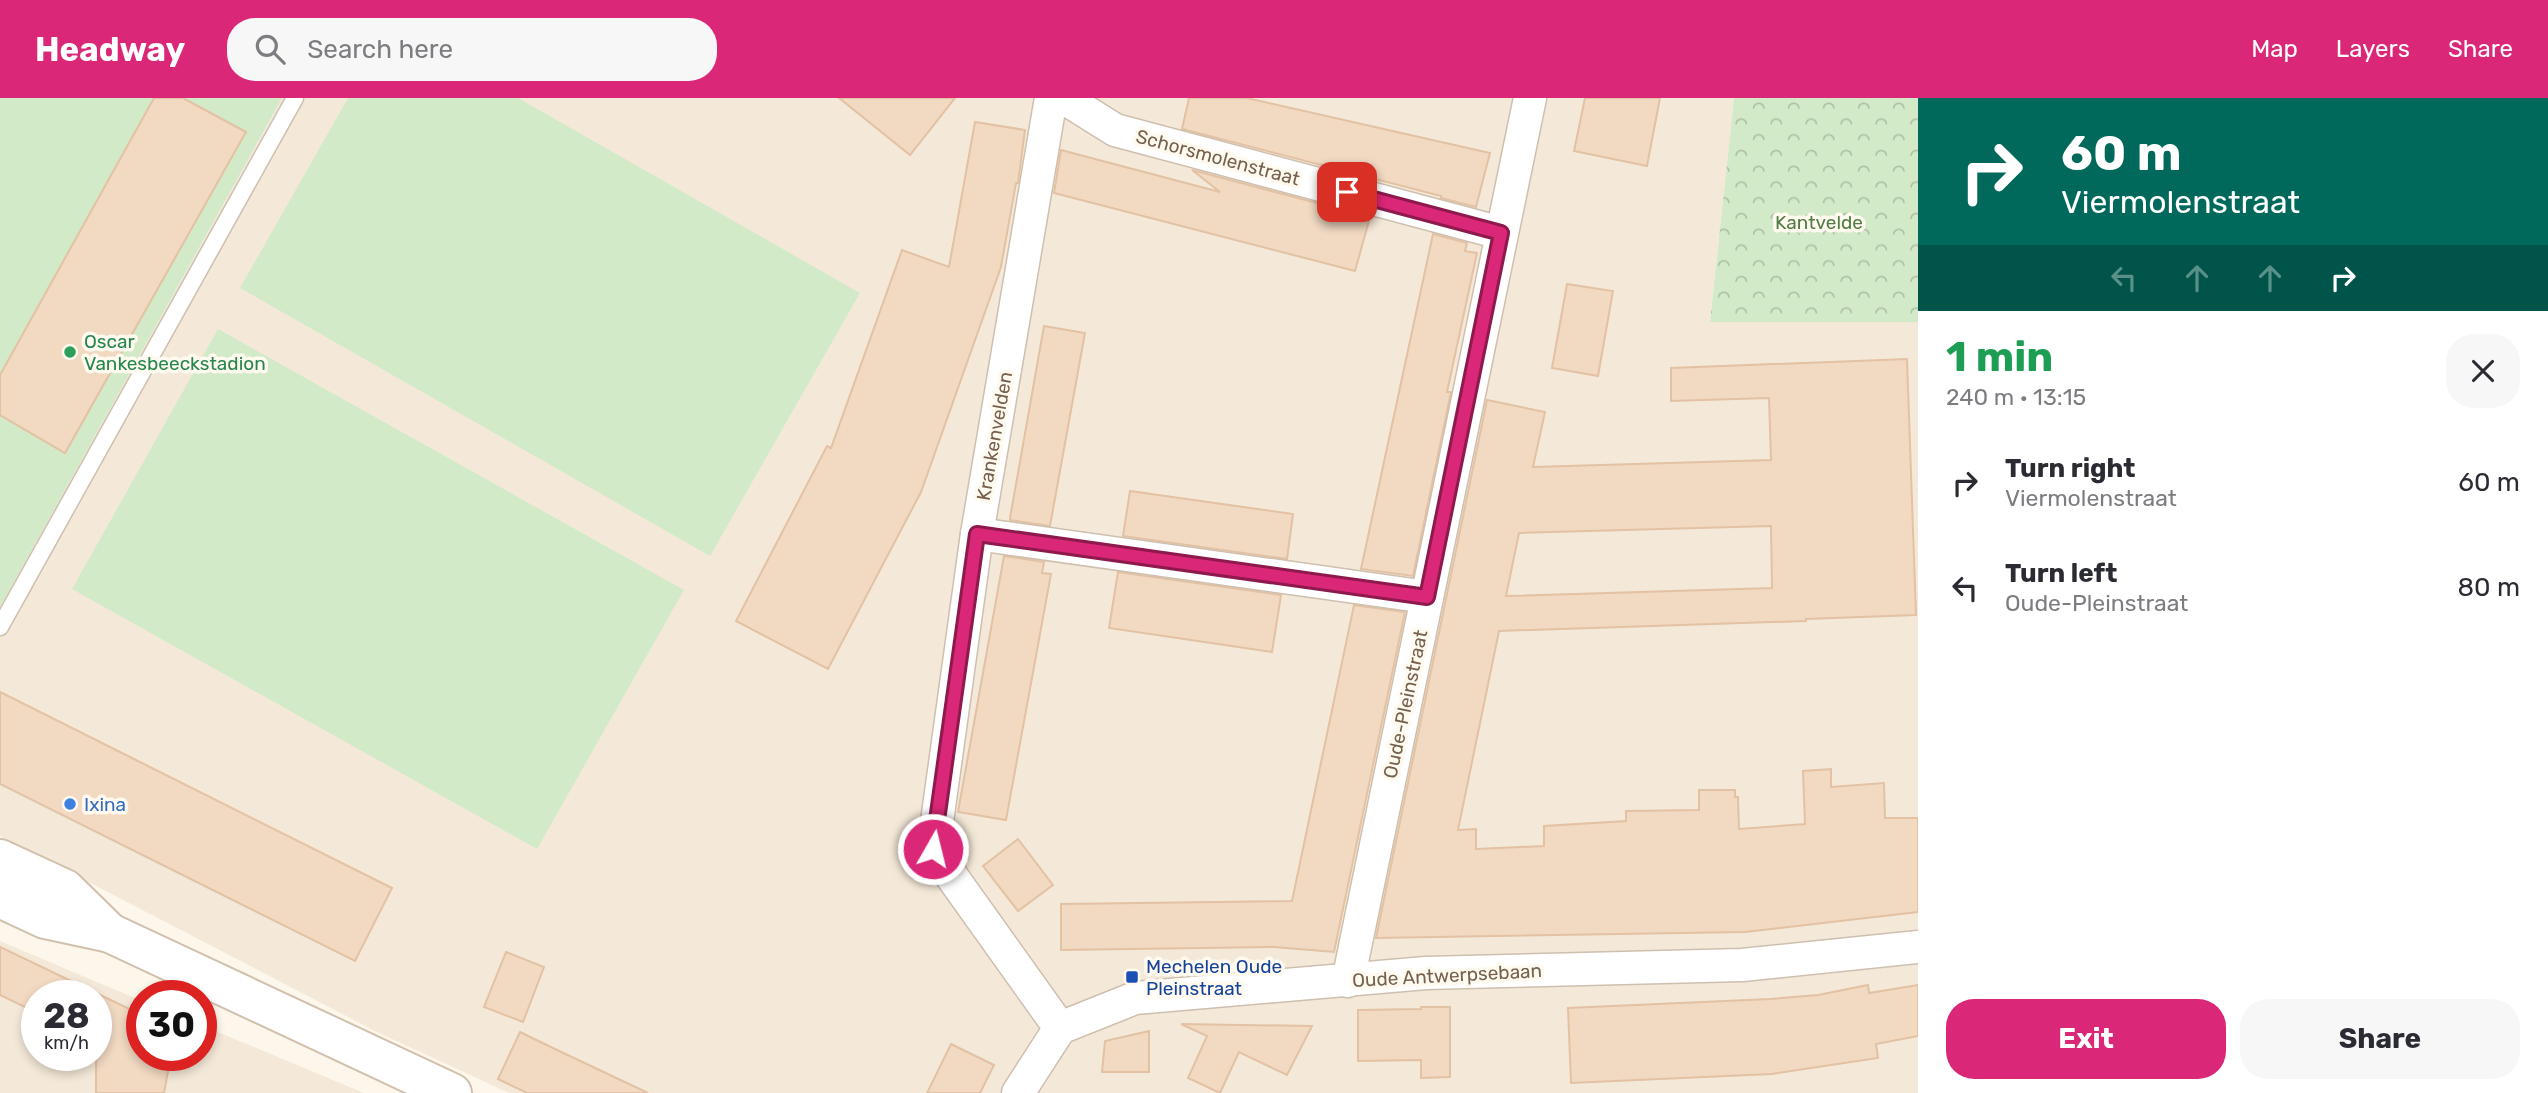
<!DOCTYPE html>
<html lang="en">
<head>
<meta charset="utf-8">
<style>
  body { margin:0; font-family:Rubik,sans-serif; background:#f7f7f7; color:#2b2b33; height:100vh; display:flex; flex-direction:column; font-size:26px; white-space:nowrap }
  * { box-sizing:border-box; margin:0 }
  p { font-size:23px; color:#7c7c81 }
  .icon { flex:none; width:38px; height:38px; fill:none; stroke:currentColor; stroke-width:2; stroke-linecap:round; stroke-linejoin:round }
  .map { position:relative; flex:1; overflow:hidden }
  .drawer { display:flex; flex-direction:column; background:#fff; width:630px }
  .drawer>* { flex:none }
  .banner { background:#00695c; color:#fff; overflow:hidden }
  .speed { position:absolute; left:21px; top:882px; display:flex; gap:14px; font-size:35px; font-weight:700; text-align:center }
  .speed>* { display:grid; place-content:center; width:91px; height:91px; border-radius:50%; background:#fff; box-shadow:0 4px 10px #0003; line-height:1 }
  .speed small { font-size:18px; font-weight:400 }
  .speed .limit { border:10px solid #d22; background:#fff; color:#111 }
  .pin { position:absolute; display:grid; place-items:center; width:60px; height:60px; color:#fff; margin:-30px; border-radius:14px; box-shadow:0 4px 10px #0006 }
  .me { position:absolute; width:77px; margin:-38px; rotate:8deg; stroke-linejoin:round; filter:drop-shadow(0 0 5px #0008) }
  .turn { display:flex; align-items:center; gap:24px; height:147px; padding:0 28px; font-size:32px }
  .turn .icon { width:91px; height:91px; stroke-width:2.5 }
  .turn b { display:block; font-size:49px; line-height:60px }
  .lanes { display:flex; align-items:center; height:66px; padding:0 28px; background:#0003; justify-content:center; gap:35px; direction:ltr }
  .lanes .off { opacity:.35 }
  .round { display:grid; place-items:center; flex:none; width:74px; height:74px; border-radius:28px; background:#f7f7f7 }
  .overview { display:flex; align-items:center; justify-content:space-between; height:119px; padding:0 28px }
  h1 { font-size:42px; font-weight:700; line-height:52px; color:#1e9e55 }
  .primary-button { display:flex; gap:14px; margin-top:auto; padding:14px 28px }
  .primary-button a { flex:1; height:80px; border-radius:28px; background:#db2777; color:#fff; font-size:28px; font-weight:700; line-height:80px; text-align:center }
  .primary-button a+a { background:#f7f7f7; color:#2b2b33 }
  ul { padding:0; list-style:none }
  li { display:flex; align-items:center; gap:21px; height:105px; padding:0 28px }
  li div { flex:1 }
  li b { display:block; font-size:26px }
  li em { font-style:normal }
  header { display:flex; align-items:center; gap:42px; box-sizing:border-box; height:98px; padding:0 35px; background:#db2777; color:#fff }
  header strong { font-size:33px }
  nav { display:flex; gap:38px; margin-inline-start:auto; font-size:24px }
  .search { width:490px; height:63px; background:#f7f7f7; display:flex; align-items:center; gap:18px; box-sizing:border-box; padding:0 24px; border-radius:28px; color:#7c7c81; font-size:26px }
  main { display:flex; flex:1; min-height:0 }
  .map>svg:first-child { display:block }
  .residential { fill:#f4e9d8; fill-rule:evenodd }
  .park { fill:url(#park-crowns) }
  .pitch { fill:#d3eac8 }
  .building { fill:#f1d9c2; stroke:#e3c1a3; stroke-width:2; fill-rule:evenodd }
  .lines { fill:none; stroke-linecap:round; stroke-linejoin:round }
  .lane-casing { stroke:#cebfaf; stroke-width:19 }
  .street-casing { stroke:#cebfaf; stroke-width:35 }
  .secondary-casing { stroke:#d1c0ad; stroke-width:42 }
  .lane { stroke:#fff; stroke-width:16 }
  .street { stroke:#fff; stroke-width:32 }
  .secondary { stroke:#fff; stroke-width:38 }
  .route-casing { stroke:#8e194d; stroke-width:18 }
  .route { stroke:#db2777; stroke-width:12 }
  .leisure-dot { fill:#2e9e5b; stroke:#fffaf0; stroke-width:2.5 }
  .shop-dot { fill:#3f7fe0; stroke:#fffaf0; stroke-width:2.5 }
  .transit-dot { fill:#1a4fb4; stroke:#fffaf0; stroke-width:2.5 }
  .labels { text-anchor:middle; stroke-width:7; stroke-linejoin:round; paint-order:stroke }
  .street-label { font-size:19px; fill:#77604d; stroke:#fffaf0 }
  .park-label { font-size:19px; fill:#517c45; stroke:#fffaf0 }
  .leisure-label { font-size:19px; fill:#27864d; stroke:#fffaf0; text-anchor:start }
  .shop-label { font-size:19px; fill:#366cbe; stroke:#fffaf0; text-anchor:start }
  .transit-label { font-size:19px; fill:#164399; stroke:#fffaf0; text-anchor:start }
</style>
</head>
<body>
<header>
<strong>Headway</strong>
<div class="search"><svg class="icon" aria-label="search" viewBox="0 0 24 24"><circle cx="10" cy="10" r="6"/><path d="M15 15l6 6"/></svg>Search here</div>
<nav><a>Map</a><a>Layers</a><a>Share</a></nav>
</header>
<main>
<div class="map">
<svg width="1918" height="995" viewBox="0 0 1918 995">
  <defs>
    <pattern id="park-crowns" width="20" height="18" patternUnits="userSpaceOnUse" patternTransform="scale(1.75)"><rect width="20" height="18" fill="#d3eac8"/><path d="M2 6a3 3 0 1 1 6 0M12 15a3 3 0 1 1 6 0" fill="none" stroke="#b0c1a5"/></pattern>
  </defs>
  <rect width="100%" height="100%" fill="#fcf7ea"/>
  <g class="residential">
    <polygon points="0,0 1734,0 1710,223 1918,224 1918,995 509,995 377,934 0,738"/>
    <path d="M0,843l142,60v54h59v-30l163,68h-364zM37,898h59v59h-59z"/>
  </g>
  <polygon class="park" points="1734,0 1918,0 1918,224 1710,224"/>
  <g class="pitch">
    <polygon points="0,0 282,0 0,509"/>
    <polygon points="348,0 518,0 860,195 710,458 240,190"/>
    <polygon points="218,231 684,492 537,751 72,491"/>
  </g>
  <g class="building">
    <polygon points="154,0 183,0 246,34 65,355 0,317 0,277"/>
    <polygon points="839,0 955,0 910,57"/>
    <polygon points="1189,0 1247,0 1490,55 1476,109 1441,100 1441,98 1182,31"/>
    <polygon points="1585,0 1660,0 1647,68 1574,53"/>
    <polygon points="975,24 1025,32 1018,85 1016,85 1001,169 921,394 828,571 736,523 827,348 831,350 902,152 949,169"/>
    <polygon points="1061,52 1220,94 1192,72 1370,119 1355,173 1054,95"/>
    <polygon points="1433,136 1467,145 1465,153 1477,155 1447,294 1451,294 1413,478 1361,471"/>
    <polygon points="1567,186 1613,193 1598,278 1552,270"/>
    <polygon points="1044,228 1085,235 1050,428 1010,422 1010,420"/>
    <path d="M1907,261l9,256 -110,4v2l-307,10 -41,199 18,-1v20l68,-3v-20l82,-5v-10l73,-1v-20h36v7h3l1,32 66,-5 -2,-53 28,-2v18l53,-4 1,35h33v94l-173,20 -369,6 111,-538 58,12 -12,55 238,-7 -2,-62 -98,3v-33zM1771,428l1,62 -266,8 13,-63z"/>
    <polygon points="1130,393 1293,416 1287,461 1123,438"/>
    <polygon points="1004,458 1044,464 1042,475 1051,476 1006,722 958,714"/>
    <polygon points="1118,474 1281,497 1272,554 1109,530"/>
    <polygon points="1354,507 1405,514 1334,854 1274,849 1061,852 1061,806 1292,803"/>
    <polygon points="0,594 392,790 355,863 0,686"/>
    <polygon points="1018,741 1053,787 1018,813 983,768"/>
    <polygon points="0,849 142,917 142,957 171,957 164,995 96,995 96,898 37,898 37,915 0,897"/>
    <polygon points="506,854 544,869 523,924 484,909"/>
    <polygon points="1868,887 1869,895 1918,887 1918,938 1876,946 1878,960 1772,976 1571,985 1568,910 1770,901 1818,897"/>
    <polygon points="1421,909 1450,909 1450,979 1421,980 1421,962 1358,963 1358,912 1421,911"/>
    <polygon points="1181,926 1312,928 1287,977 1239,954 1220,995 1188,980 1207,938"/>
    <polygon points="1149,933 1149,974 1102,974 1105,943"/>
    <polygon points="520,934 555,951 648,995 527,995 498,981"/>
    <polygon points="951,946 994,967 980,995 927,995"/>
  </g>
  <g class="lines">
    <defs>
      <polyline id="lane" points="0,529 295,0"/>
      <g id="street">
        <polyline points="1051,0 977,436 933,752 1060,930"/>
        <polyline points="1064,0 1115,32 1501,135"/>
        <polyline points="977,436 1427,499"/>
        <polyline points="1348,883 1530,0"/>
        <polyline points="1018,995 1060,930 1135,900 1426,875 1742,867 1918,849"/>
      </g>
      <g id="secondary">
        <polyline points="0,761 65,791 110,835"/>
        <polyline points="0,800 45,821 110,835 452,995"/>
      </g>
    </defs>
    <use href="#lane" class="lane-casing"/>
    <use href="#street" class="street-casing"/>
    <use href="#secondary" class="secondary-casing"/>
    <use href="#lane" class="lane"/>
    <use href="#street" class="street"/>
    <use href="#secondary" class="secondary"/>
  </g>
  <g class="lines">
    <defs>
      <polyline id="route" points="933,751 977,436 1427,499 1501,135 1347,94"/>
    </defs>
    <use href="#route" class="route-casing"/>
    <use href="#route" class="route"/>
  </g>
  <circle class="leisure-dot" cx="70" cy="254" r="7"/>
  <circle class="shop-dot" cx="70" cy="706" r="7"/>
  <rect class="transit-dot" x="1125" y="872" width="14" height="14" rx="3.5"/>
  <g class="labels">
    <g class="street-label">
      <text transform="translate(1218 59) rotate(15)" y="7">Schorsmolenstraat</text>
      <text transform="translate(994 338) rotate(-80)" y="7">Krankenvelden</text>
      <text transform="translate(1405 606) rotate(-78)" y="7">Oude-Pleinstraat</text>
      <text transform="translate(1447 877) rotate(-3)" y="7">Oude Antwerpsebaan</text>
    </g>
    <g class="park-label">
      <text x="1819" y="131">Kantvelde</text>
    </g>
    <g class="leisure-label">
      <text x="84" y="250">Oscar<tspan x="84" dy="22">Vankesbeeckstadion</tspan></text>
    </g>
    <g class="shop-label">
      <text x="84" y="713">Ixina</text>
    </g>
    <g class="transit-label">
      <text x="1146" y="875">Mechelen Oude<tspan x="1146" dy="22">Pleinstraat</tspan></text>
    </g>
  </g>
</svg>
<div class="speed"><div>28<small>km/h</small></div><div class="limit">30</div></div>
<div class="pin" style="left:1347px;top:94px;background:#d93025"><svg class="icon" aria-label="arrive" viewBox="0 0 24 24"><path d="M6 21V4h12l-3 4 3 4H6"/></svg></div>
<svg class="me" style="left:933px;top:751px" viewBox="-20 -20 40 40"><circle r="17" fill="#db2777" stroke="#fff" stroke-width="3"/><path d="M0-11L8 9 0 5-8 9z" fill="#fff"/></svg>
</div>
<section class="drawer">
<div class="banner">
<div class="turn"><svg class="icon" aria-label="right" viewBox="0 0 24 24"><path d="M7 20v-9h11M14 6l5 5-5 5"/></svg><div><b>60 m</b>Viermolenstraat</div></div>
<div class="lanes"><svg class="icon off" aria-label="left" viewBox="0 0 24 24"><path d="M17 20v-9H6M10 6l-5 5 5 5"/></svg><svg class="icon off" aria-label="ahead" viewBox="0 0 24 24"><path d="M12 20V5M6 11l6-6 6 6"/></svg><svg class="icon off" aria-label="ahead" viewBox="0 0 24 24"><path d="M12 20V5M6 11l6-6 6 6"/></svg><svg class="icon" aria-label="right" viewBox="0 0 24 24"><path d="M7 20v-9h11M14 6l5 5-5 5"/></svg></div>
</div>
<div class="overview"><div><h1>1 min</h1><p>240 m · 13:15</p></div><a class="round"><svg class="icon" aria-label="close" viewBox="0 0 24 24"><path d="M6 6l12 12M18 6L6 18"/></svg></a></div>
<ul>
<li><svg class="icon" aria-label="right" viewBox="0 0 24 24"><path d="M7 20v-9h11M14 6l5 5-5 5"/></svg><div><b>Turn right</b><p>Viermolenstraat</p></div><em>60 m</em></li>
<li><svg class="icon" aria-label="left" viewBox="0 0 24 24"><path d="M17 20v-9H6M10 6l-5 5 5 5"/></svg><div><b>Turn left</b><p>Oude-Pleinstraat</p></div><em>80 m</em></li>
</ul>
<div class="primary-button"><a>Exit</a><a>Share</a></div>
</section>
</main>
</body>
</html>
